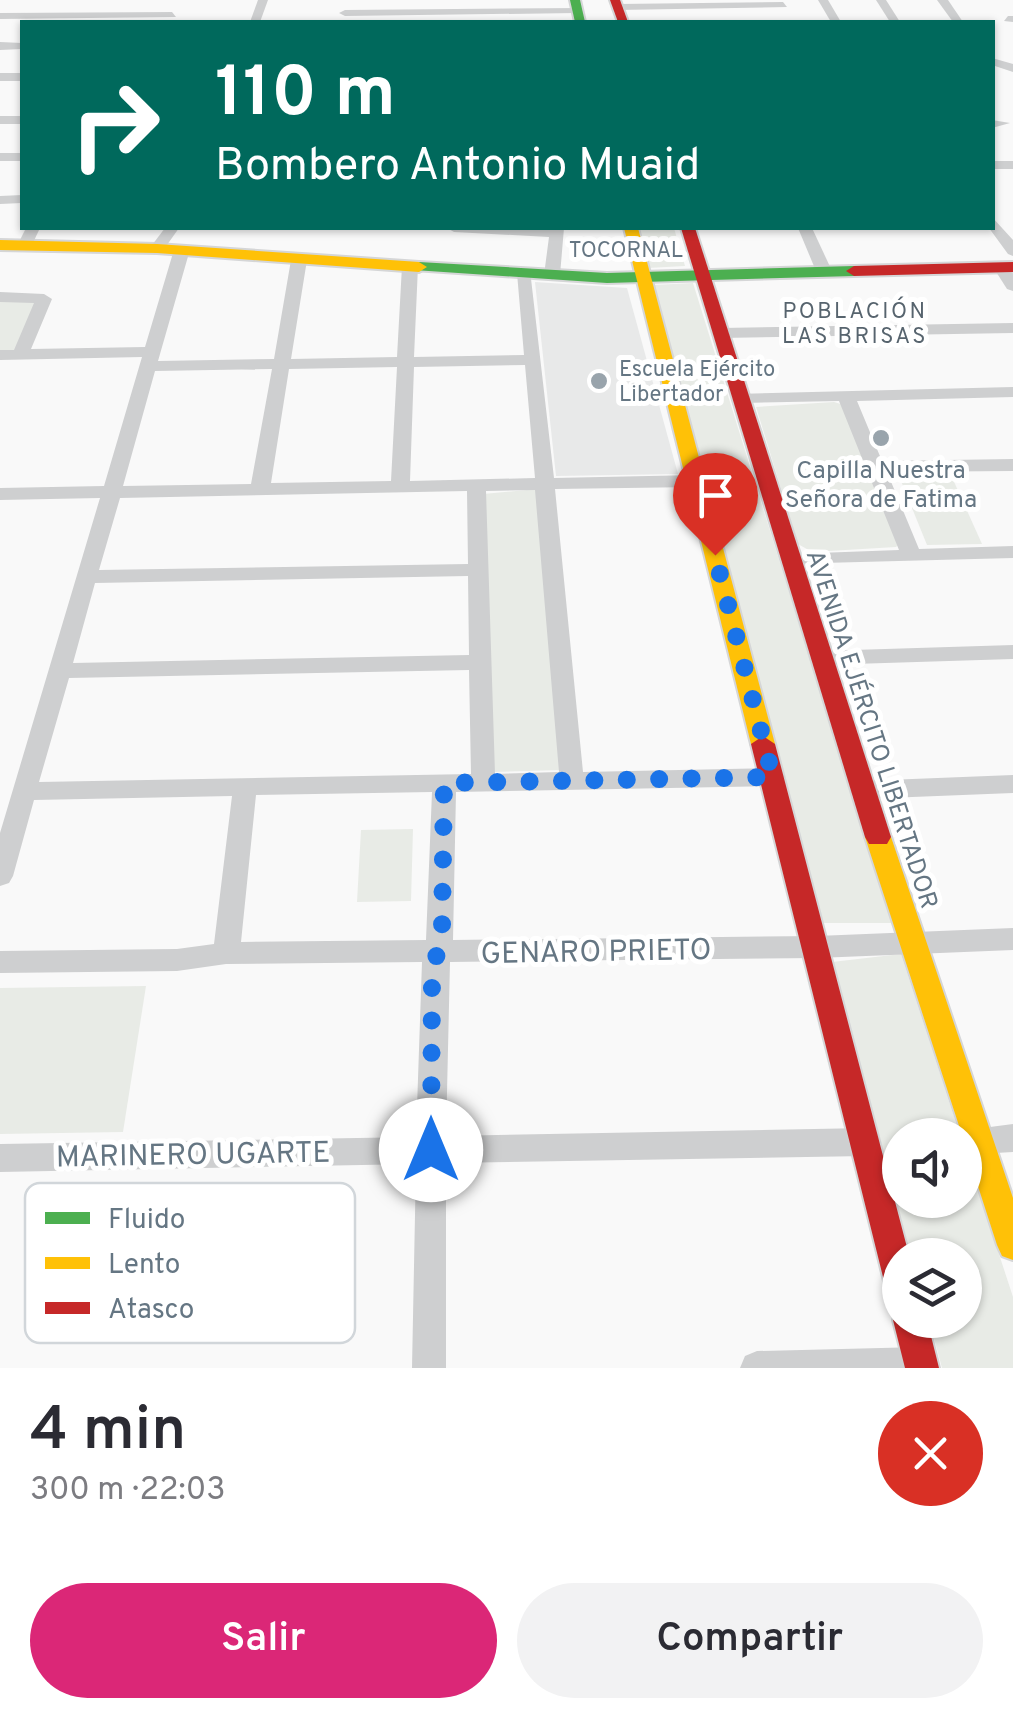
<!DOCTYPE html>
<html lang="es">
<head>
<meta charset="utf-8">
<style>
  body { margin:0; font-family:Overpass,sans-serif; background:#f2f2f3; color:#2b2b33; height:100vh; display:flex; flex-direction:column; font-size:38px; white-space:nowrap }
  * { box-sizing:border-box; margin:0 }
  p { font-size:32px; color:#7c7c81 }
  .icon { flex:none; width:55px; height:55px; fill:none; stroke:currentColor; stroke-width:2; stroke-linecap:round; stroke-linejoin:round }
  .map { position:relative; height:1368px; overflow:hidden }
  .panel { display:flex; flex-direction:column; background:#fff; flex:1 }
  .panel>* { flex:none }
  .guide { position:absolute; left:20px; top:20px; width:975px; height:210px; border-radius:0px; box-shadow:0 2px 8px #0004; background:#00695c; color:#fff; overflow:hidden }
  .tools { position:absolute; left:882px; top:1118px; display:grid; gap:20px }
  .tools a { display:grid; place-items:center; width:100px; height:100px; border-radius:50%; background:#fff; box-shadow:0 2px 8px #0004; font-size:50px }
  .pin { position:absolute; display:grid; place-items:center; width:85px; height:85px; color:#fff; margin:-102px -42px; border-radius:50% 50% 50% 0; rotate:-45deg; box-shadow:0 0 10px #0007 }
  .pin .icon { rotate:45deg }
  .me { position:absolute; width:110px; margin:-55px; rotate:0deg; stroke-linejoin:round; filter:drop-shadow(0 0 8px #0008) }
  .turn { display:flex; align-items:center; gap:35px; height:210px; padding:0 30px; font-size:45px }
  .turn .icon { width:130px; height:130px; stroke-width:2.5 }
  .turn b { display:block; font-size:70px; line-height:85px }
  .round { display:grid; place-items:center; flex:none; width:105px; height:105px; border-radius:52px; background:#f2f2f3 }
  .summary { display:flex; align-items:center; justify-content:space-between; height:170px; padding:0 30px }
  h1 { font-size:60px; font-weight:600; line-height:75px }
  .cta { display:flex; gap:20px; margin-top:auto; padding:20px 30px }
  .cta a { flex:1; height:115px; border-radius:60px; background:#db2777; color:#fff; font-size:40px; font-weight:600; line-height:115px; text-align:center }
  .cta a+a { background:#f2f2f3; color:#2b2b33 }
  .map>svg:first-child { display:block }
  .built { fill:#e8e9e9 }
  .green { fill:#e8ebe6 }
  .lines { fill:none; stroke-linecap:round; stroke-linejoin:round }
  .fast-casing { stroke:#d5d6d7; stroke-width:4 }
  .slow-casing { stroke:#d5d6d7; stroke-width:4 }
  .jam-casing { stroke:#d5d6d7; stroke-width:4 }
  .street { fill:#cecfd0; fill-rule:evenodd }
  .fast { fill:#4caf50; fill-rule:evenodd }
  .slow { fill:#ffc107; fill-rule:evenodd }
  .jam { fill:#c62828; fill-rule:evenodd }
  .route { stroke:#1a73e8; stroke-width:18; stroke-dasharray:0 32.4 }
  .poi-dot { fill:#99a4ac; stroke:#fff; stroke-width:4 }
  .labels { text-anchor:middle; stroke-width:10; stroke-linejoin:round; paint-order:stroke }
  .far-street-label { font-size:22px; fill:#657683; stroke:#fff }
  .far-neighbourhood-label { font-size:22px; letter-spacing:2.5px; fill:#57646e; stroke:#fff }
  .far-poi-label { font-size:22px; fill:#657683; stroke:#fff; text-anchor:start }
  .poi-label { font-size:25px; fill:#657683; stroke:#fff }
  .street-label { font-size:25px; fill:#657683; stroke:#fff }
  .near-street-label { font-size:30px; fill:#657683; stroke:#fff }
  .key { fill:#fff; stroke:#d1d6da; stroke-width:2.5 }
  .key-label { font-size:28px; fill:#657683 }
</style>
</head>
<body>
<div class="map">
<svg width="1013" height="1368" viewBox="0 0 1013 1368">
  <rect width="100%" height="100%" fill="#f9f9f9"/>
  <polygon class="built" points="535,282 627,288 678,474 556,476"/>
  <g class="green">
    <polygon points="638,228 674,228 685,266 648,268"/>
    <polygon points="693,283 892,923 820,923 654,285"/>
    <polygon points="38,300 15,351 0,351 0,301"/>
    <polygon points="834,402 844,405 901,542 896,547 812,552 798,544 756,407"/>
    <polygon points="951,475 982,544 927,545 899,476"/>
    <polygon points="537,489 562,770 494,772 483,494"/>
    <polygon points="413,829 411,901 357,902 361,830"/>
    <polygon points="901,954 960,1135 900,1135 900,1200 965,1200 965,1150 1013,1297 1013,1368 942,1368 929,1320 965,1320 965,1255 911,1255 832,962"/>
    <polygon points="146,986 123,1132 0,1134 0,988"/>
  </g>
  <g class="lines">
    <defs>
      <g id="fast">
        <polygon points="570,0 580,0 585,22 575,22"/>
        <polygon points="419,262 607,273 854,266 862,271 854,276 607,283 414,270 414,264"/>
      </g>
      <g id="slow">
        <polygon points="624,228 638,228 775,744 763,752 751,744"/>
        <polygon points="0,240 157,244 419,262 427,267 419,272 157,253 0,250"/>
        <polygon points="878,828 887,830 891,837 1013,1198 1013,1260 1002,1256 997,1245 965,1146 965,1135 962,1135 865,837 869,830"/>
      </g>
      <g id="jam">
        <polygon points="610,0 620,0 628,22 618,22"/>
        <polygon points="681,228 695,228 891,837 887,844 869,844 865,837"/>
        <polygon points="1013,262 1013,272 854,276 846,271 854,266"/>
        <polygon points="763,736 775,744 909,1255 900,1255 900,1297 888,1292 884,1281 751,744"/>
        <polygon points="898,1308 900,1320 927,1320 939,1368 905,1368 893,1320"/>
      </g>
    </defs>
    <use href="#fast" class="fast-casing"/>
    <use href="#slow" class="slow-casing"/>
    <use href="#jam" class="jam-casing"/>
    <g class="street">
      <polygon points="258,0 268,0 260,22 250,22"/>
      <polygon points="818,0 828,0 841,22 831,22"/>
      <polygon points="876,0 886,0 900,22 890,22"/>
      <polygon points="937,0 948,0 963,22 953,22"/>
      <polygon points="783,2 787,7 618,10 612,7 618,4"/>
      <polygon points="581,8 577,13 345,16 339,13 345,10"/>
      <polygon points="172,12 176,17 0,19 0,13"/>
      <polygon points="1008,16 1013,16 1013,22 1004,21"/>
      <polygon points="0,42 22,43 22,49 0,50"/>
      <polygon points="992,58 1013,64 1013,72 992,65"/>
      <rect x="0" y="73" width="22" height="8"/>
      <rect x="0" y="116" width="22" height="8"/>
      <polygon points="992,120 1010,123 992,128"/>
      <rect x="0" y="153" width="22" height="8"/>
      <rect x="992" y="161" width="21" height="8"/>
      <polygon points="22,195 22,203 0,204 0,196"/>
      <polygon points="992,217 1013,240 1013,256 1008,254 989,228 992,228"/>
      <polygon points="26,228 40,228 31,247 26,249 18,244"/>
      <polygon points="165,228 179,228 162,252 152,252 149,249"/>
      <polygon points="447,228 564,228 560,275 552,280 544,275 549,237 454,232"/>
      <polygon points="798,228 812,228 832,271 829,274 816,271"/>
      <path d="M181,248l8,5 -31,108 116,-2 17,-99 8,-5 8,5 -16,99 106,-2 5,-91 8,-5 8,5 -4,91 110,-2 -7,-82 13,-3 24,208 142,-3 10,6 -10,6 -141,2 28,283 190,-4 9,3 3,6 -3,6 -9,3 -317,6 -3,148 364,-4 196,-8v22l-196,8 -367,4 -4,174 420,-8 11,4 4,10 -4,10 -11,4 -420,7v205h-34l4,-204 -416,8v-28l416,-7 6,-175 -196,2 -49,7 -177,2v-22l177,-2 37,-5 18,-148 -198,4 -21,76 -4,7 -9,3v-53l100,-335 -100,2v-12l104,-2 38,-129 -142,3v-10h14l20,-47 -34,-1v-10l44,2 8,5 -21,50 114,-2 28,-94zM525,365l10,113 -125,3 4,-114zM397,367l-6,114 -120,2 18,-114zM272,369l-21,115 -128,2 32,-115zM535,490l24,282 -64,2 -9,-283zM467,491l1,73 -369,6 21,-72zM468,576l1,79 -396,8 22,-80zM469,670l2,104 -432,8 30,-104zM432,792l-6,148 -185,2 15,-147z"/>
      <polygon points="1001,262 1013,274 1013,291 1007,289 993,267"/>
      <polygon points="1013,323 1013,333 721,338 713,333 721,328"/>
      <polygon points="1013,387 1013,397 857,401 882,461 1013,459 1013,471 887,472 919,549 1013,546 1013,558 784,564 781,560 784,556 791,554 899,550 839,401 741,403 735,402 735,394"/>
      <polygon points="1013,645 1013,659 821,665 810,658 821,651"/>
      <polygon points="1013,775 1013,793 862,799 853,796 850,790 853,784 862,781"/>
      <polygon points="1013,1124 1013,1152 978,1154 967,1150 967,1130"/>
      <polygon points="921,1347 933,1352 936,1368 740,1368 745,1356 757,1351"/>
    </g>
    <use href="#fast" class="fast"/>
    <use href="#slow" class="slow"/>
    <use href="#jam" class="jam"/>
  </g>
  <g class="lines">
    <polyline class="route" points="431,1150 432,978 442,928 444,783 773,777 715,555"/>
  </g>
  <g class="poi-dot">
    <circle cx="599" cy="381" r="10"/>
    <circle cx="881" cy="438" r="10"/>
  </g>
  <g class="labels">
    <g class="far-street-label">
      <text x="626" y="257">TOCORNAL</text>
    </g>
    <g class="far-neighbourhood-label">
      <text x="855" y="318">POBLACIÓN<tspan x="855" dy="25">LAS BRISAS</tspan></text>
    </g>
    <g class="far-poi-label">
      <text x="619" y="376">Escuela Ejército<tspan x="619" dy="25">Libertador</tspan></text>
    </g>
    <g class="poi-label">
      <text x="881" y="478">Capilla Nuestra<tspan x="881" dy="29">Señora de Fatima</tspan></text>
    </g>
    <g class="street-label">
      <text transform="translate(873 729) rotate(72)" y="9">AVENIDA EJÉRCITO LIBERTADOR</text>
    </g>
    <g class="near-street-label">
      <text transform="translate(596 951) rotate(-1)" y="10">GENARO PRIETO</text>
      <text transform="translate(193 1154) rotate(-1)" y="10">MARINERO UGARTE</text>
    </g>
  </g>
  <rect x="25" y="1183" width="330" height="160" rx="15" class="key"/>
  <rect x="45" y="1212" width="45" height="12" fill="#4caf50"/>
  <rect x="45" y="1257" width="45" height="12" fill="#ffc107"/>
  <rect x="45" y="1302" width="45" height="12" fill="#c62828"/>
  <g class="key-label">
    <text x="108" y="1228">Fluido</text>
    <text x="108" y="1273">Lento</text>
    <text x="108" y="1318">Atasco</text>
  </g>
</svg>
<div class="tools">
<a><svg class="icon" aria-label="sound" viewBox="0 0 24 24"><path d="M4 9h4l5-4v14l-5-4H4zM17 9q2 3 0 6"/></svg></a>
<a><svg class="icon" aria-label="layers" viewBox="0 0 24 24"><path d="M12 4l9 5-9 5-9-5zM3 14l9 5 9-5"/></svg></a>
</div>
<div class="pin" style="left:715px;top:555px;background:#d93025"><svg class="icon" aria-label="arrive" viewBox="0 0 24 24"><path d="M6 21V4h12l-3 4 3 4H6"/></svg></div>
<svg class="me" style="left:431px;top:1150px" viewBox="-20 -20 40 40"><circle r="19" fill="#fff"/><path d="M0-13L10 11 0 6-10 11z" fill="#1a73e8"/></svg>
<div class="guide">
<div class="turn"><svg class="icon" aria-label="right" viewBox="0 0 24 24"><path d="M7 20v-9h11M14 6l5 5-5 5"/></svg><div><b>110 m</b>Bombero Antonio Muaid</div></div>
</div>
</div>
<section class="panel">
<div class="summary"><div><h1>4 min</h1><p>300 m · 22:03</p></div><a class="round" style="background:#d93025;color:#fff"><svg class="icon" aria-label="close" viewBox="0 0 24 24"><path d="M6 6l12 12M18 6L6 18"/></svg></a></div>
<div class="cta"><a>Salir</a><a>Compartir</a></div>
</section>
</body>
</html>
